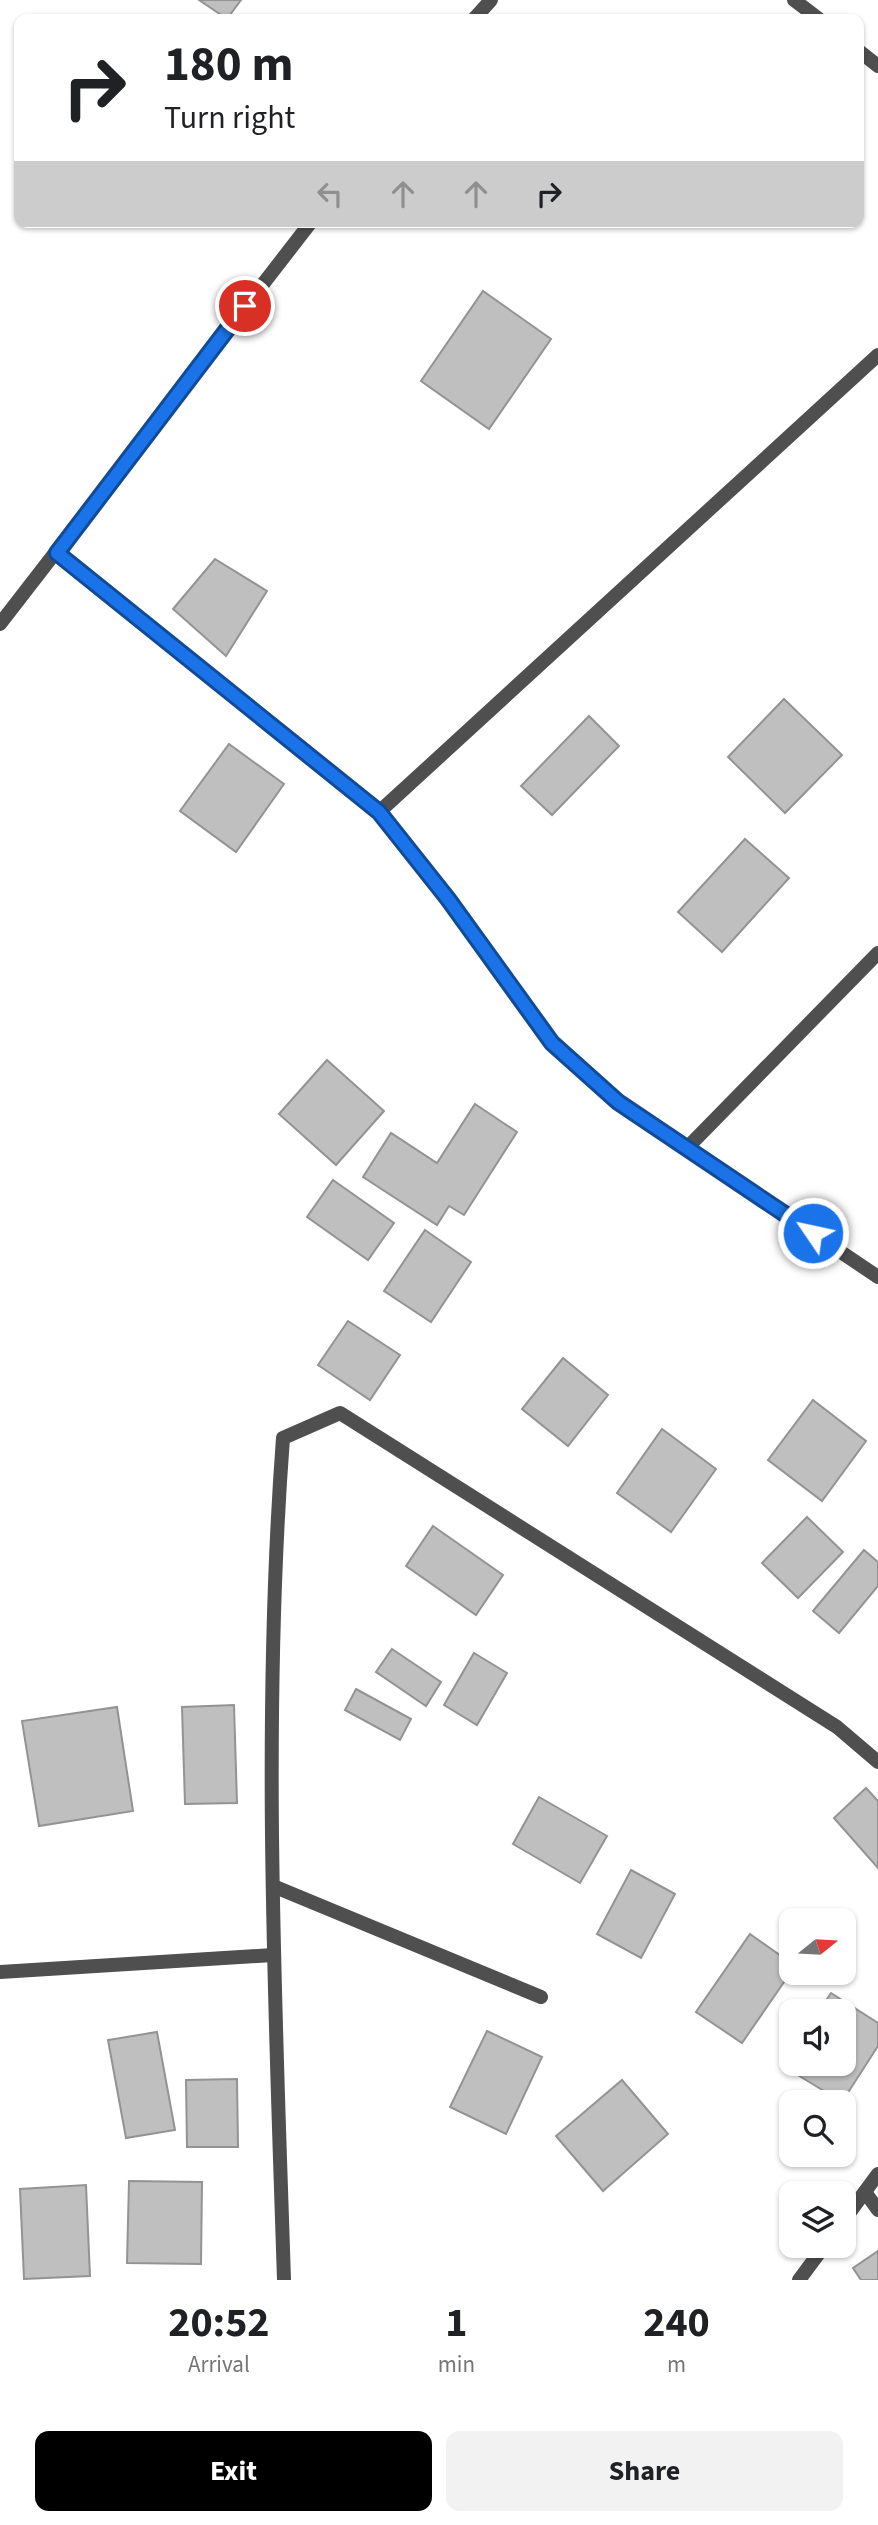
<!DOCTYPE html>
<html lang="en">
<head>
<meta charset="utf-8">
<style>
  body { margin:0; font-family:"Source Sans 3",sans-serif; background:#f2f2f2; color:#202124; height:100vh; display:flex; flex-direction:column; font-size:26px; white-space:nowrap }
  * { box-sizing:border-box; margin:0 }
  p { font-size:23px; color:#757577 }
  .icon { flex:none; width:38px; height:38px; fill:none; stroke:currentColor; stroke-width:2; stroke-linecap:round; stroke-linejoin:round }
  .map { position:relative; height:2280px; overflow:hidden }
  .drawer { display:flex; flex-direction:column; background:#fff; flex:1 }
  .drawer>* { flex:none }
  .hud { position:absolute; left:14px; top:14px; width:850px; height:214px; border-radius:14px; box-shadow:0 2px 5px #0004; background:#fff; color:#202124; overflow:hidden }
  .needle { width:46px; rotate:72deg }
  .controls { position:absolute; left:779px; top:1908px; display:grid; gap:14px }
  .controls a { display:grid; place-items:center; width:77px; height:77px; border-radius:14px; background:#fff; box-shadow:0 2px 5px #0004; font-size:35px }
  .pin { position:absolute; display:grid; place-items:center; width:60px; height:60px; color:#fff; margin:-30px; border:4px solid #fff; border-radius:50%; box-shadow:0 2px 7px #0007 }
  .me { position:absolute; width:77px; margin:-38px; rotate:304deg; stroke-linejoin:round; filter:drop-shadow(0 0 5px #0008) }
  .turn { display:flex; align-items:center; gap:24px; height:147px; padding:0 35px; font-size:32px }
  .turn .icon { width:91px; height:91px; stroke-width:2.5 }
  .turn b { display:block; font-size:49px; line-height:60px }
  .lanes { display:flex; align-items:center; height:66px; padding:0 35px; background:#0003; justify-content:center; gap:35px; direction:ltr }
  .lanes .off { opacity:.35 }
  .eta { display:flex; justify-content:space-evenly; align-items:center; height:119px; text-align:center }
  .eta b { font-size:42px; font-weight:700; line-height:49px }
  .primary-button { display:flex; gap:14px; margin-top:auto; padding:14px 35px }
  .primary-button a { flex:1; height:80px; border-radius:14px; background:#000; color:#fff; font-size:28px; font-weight:700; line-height:80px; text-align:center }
  .primary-button a+a { background:#f2f2f2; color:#202124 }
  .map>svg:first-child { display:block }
  .building { fill:#bfbfbf; stroke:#939393; stroke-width:2 }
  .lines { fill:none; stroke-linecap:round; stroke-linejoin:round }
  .minor { stroke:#4f4f4f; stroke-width:14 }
  .route-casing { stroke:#114b97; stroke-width:18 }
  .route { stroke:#1a73e8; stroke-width:12 }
</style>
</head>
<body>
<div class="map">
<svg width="878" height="2280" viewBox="0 0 878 2280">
  <rect width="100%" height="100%" fill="#fff"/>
  <g class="building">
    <polygon points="199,0 241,0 227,19"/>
    <polygon points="483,291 551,339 489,429 421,381"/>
    <polygon points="215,559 267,591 226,656 173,609"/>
    <polygon points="784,699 842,755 785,813 728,757"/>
    <polygon points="589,716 619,746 552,815 521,786"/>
    <polygon points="229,744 284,784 236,852 180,811"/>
    <polygon points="745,839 789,878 722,952 678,912"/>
    <polygon points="327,1060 384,1111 336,1165 279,1114"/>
    <polygon points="475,1104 517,1132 464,1215 449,1206 437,1225 363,1177 391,1133 437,1163"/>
    <polygon points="333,1180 394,1223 368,1260 307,1217"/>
    <polygon points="425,1230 471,1262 431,1322 384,1291"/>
    <polygon points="348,1321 400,1355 370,1400 318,1365"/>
    <polygon points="563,1358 608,1395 568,1446 522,1409"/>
    <polygon points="813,1400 866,1441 822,1501 768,1460"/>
    <polygon points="662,1429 716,1469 671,1532 617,1493"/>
    <polygon points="807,1517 843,1552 798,1598 762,1563"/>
    <polygon points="433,1526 503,1575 476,1615 406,1566"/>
    <polygon points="864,1550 878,1562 878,1586 839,1633 813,1611"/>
    <polygon points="392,1649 441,1682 426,1706 376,1672"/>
    <polygon points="474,1653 507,1673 477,1725 444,1705"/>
    <polygon points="356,1689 411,1719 400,1740 345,1710"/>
    <polygon points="234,1705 237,1803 185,1804 182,1707"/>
    <polygon points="117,1707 133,1811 39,1826 22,1721"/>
    <polygon points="866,1788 878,1801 878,1868 834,1818"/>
    <polygon points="539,1797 607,1836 580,1883 513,1844"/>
    <polygon points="631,1870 675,1894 641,1958 597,1934"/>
    <polygon points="750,1934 791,1963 791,1972 742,2043 696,2012"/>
    <polygon points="831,1993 878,2023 878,2046 842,2102 783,2066 791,2054 791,2063 844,2063 844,2011 819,2011"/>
    <polygon points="487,2031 542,2057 506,2134 450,2107"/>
    <polygon points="157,2032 175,2130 126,2138 108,2040"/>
    <polygon points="237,2079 238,2147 187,2147 186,2080"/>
    <polygon points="622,2080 668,2134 603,2191 556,2136"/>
    <polygon points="129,2181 202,2182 201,2264 127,2263"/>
    <polygon points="86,2185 90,2276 24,2279 20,2189"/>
    <polygon points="878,2251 878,2280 861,2280 853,2268"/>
  </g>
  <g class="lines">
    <g class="minor">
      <polyline points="794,0 819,19"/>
      <polyline points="474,19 491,0"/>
      <polyline points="859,51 878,66"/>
      <polyline points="57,553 379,812 448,899 552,1043 618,1102 878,1277"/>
      <polyline points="0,624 311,222"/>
      <polyline points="379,812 878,355"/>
      <polyline points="686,1149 878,953"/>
      <polyline points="273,1886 541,1997"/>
      <polyline points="0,1972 273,1955"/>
      <polyline points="865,2192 878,2210"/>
      <polyline points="844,2220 878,2174"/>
      <path d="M284,2280c-9,-281 -22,-562 -1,-842l57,-25 497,314 41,35"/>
      <polyline points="799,2280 825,2245"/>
    </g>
  </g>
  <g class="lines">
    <defs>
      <polyline id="route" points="245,306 57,553 379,812 448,899 552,1043 618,1102 813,1233"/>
    </defs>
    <use href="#route" class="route-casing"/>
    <use href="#route" class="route"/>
  </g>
</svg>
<div class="controls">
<a><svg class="needle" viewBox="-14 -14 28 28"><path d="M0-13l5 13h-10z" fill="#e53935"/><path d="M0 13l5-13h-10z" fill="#757577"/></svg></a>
<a><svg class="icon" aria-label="sound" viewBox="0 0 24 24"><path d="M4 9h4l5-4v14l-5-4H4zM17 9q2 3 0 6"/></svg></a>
<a><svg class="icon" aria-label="search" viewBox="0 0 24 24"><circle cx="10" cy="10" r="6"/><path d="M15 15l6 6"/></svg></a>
<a><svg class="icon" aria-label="layers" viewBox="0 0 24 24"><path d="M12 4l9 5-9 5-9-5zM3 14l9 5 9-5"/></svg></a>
</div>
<div class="pin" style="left:245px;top:306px;background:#d93025"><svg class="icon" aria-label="arrive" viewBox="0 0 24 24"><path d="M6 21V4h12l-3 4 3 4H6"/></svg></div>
<svg class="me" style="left:813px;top:1233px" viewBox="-20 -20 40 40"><circle r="17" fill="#1a73e8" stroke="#fff" stroke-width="3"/><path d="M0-11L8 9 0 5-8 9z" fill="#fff"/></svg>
<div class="hud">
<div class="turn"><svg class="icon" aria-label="right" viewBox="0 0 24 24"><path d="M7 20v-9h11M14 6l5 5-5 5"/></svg><div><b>180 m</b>Turn right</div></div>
<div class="lanes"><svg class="icon off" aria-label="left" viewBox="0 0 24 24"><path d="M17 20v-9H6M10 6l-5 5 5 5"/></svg><svg class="icon off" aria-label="ahead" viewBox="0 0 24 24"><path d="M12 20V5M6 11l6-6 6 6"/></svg><svg class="icon off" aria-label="ahead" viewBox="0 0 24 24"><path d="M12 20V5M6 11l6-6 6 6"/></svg><svg class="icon" aria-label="right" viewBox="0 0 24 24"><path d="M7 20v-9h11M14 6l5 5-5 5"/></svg></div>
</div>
</div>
<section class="drawer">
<div class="eta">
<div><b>20:52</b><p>Arrival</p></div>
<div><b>1</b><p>min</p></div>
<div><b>240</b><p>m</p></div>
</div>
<div class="primary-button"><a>Exit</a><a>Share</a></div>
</section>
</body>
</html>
